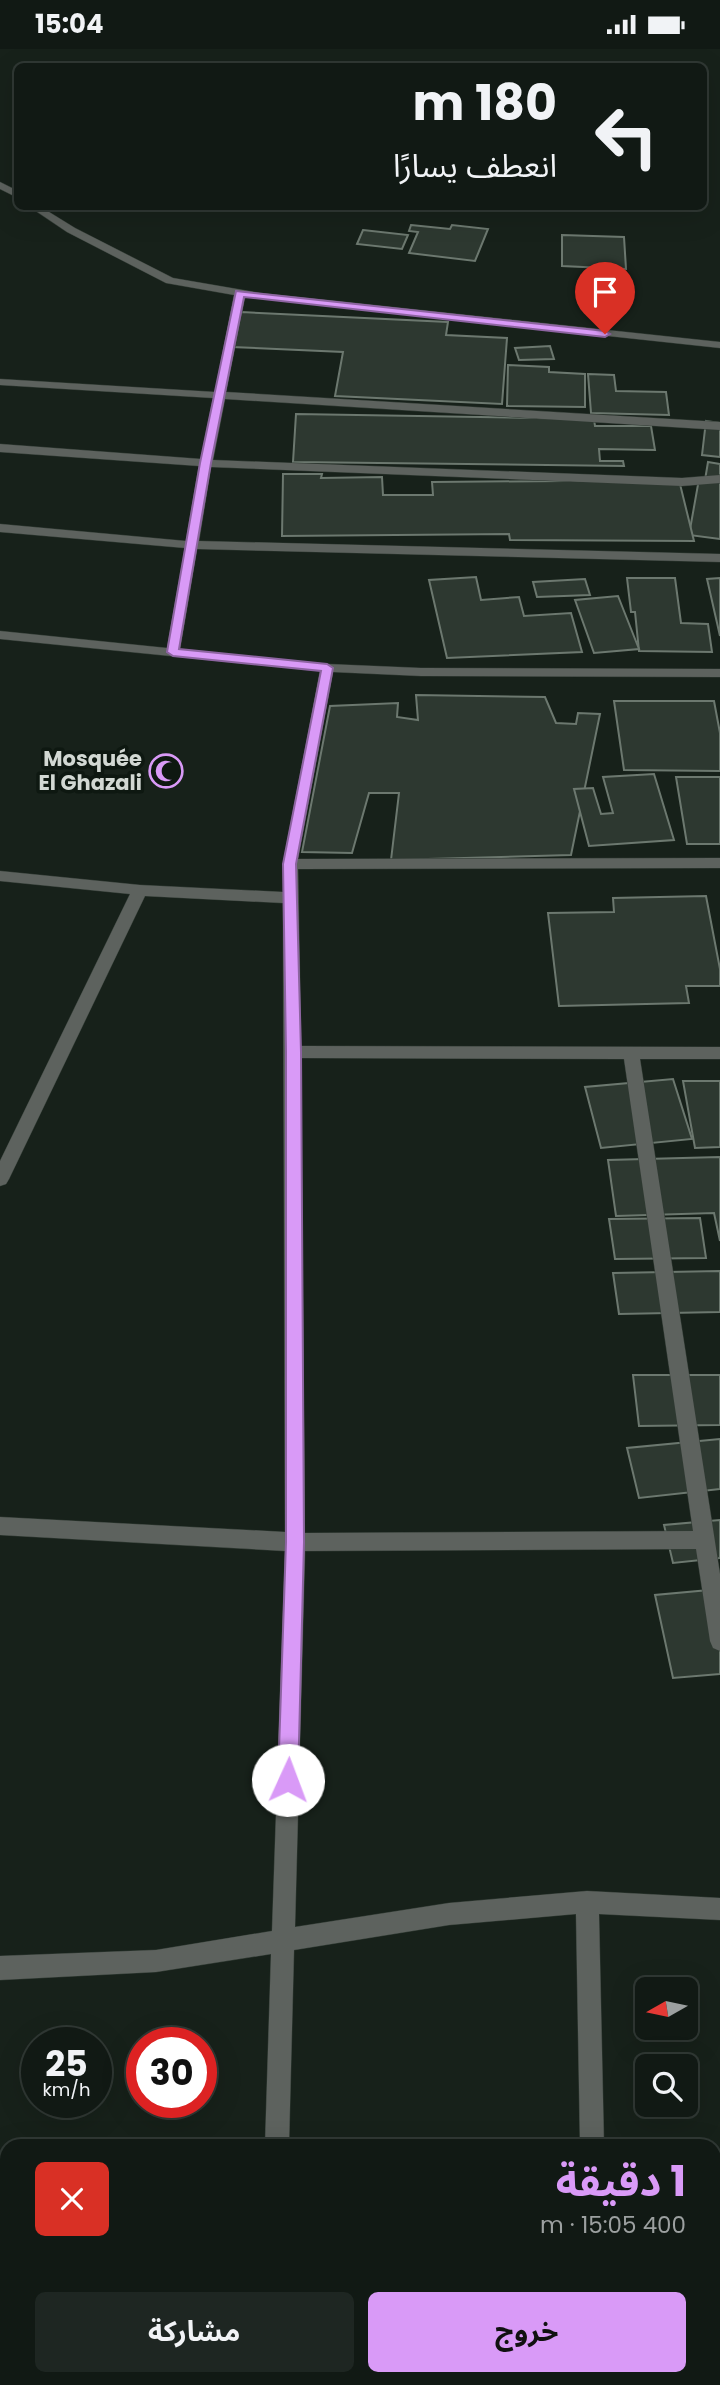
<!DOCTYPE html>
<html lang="ar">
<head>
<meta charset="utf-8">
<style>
  body { margin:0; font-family:Poppins,"Noto Sans Arabic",sans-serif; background:#1e2622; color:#f1f3f6; direction:rtl; height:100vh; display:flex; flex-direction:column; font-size:26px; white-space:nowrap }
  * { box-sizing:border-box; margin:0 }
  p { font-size:23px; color:#9ca0a0 }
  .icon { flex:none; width:38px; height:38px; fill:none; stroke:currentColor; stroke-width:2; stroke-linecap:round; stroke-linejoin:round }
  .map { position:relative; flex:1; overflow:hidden; direction:ltr }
  .details { position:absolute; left:0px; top:2090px; width:721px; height:247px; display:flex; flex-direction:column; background:#111914; border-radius:21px 21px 0 0; box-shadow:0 7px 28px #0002,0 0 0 2px #303834; direction:rtl }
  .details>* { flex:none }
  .hud { position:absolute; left:14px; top:14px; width:693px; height:147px; border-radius:10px; box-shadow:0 7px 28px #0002,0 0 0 2px #303834; direction:rtl; background:#111914; color:#f1f3f6; overflow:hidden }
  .needle { width:46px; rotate:261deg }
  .controls { position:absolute; left:635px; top:1928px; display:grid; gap:14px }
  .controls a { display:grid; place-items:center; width:63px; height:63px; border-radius:10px; background:#111914; box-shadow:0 7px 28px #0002,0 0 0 2px #303834; font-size:35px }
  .speed { position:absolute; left:21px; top:1978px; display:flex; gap:14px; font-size:35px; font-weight:700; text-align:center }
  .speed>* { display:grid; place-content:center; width:91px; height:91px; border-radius:50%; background:#111914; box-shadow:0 7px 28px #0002,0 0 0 2px #303834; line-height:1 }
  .speed small { font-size:18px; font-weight:400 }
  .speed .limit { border:10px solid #d22; background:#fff; color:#111 }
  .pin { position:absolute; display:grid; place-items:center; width:60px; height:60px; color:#fff; margin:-72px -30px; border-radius:50% 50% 50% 0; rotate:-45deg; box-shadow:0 0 7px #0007 }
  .pin .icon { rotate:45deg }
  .me { position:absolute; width:77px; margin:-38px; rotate:2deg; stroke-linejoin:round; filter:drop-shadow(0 0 5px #0008) }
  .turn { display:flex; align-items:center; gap:24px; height:147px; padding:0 35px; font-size:32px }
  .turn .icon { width:91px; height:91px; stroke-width:2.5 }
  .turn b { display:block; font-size:49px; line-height:60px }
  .round { display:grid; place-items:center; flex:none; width:74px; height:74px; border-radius:10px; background:#1e2622 }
  .overview { display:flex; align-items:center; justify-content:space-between; height:119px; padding:0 35px }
  h1 { font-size:42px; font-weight:700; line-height:52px; color:#d99af7 }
  .primary-button { display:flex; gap:14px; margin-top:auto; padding:14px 35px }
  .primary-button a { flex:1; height:80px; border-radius:10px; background:#d99af7; color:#111; font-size:28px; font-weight:700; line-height:80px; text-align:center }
  .primary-button a+a { background:#1e2622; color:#f1f3f6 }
  .status { display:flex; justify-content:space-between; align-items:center; height:49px; padding:0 35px; background:#111914; direction:ltr }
  .status svg { height:19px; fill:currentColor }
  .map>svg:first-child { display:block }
  .building { fill:#2d3830; stroke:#6c786f; stroke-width:2 }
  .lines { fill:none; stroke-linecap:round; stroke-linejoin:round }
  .minor-casing { stroke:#313b34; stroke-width:1 }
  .minor { fill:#5d625e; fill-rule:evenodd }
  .route { fill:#d99af7; stroke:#8d64a1; stroke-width:2 }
  .labels { text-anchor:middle; stroke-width:7; stroke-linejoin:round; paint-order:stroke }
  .poi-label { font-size:21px; font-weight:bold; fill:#d2d8d3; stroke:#0e1811; text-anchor:end }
</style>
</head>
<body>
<div class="status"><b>15:04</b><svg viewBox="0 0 49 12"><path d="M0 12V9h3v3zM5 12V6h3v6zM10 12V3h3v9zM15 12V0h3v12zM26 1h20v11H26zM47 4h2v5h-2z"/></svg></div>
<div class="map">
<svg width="720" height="2336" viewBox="0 0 720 2336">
  <rect width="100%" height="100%" fill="#17211a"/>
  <g class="building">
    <polygon points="411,176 450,180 452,176 488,180 475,212 409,204 418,183 409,182"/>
    <polygon points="363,181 408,186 402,200 357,195"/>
    <polygon points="562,186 624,188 626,220 562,217"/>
    <polygon points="241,263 448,273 446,286 507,289 502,355 335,347 343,303 232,298"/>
    <polygon points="550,297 554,310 519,311 515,299"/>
    <polygon points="508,316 549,318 549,323 585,325 585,358 507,357"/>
    <polygon points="588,325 614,326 616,342 666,343 669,366 591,364"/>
    <polygon points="296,365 594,370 595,377 651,377 655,401 599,400 600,412 623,412 624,417 293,413"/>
    <polygon points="706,372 720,374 720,408 702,406"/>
    <polygon points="708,413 720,415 720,490 689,486 699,430 705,431"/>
    <polygon points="283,425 322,425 321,429 382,428 383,446 433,446 432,433 679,431 694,492 510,491 509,485 282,487"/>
    <polygon points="476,528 481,551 519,548 524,567 571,564 582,603 447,609 429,531"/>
    <polygon points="627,529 675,529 681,574 708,575 712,603 639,602 635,563 631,563"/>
    <polygon points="720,529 720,587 707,530"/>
    <polygon points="585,530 590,546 537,548 533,533"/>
    <polygon points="618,547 639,600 594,604 575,551"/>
    <polygon points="416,646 545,648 556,674 576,675 578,664 600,665 571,806 391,811 399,744 369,744 352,804 302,803 330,657 398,654 397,668 418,671"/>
    <polygon points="614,652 714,652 720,684 720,722 624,721"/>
    <polygon points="654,725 674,791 589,797 574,740 593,739 601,765 613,764 603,728"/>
    <polygon points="676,728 720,728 720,795 687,795"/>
    <polygon points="706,847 720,920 720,937 686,937 689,954 559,957 548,864 614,863 613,849"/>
    <polygon points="673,1030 692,1090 601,1099 585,1038"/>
    <polygon points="683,1032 720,1032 720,1098 695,1099"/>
    <polygon points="720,1108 720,1192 714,1164 616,1167 608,1111"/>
    <polygon points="700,1169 706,1209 615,1210 609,1170"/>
    <polygon points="720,1222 720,1263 619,1265 613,1224"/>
    <polygon points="633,1326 720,1326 720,1376 639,1377"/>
    <polygon points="720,1390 720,1440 639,1449 627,1399"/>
    <polygon points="720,1471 720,1509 673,1514 664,1476"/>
    <polygon points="720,1540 720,1625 673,1629 655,1546"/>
    <rect x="714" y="2120" width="6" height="81"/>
  </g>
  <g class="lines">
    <defs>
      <g id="minor">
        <polygon points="0,133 18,142 18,149 0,140"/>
        <path d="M30,158h11l34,21 98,50 87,15 460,49v6l-475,-51 -19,95 494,30v8l-495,-31 -12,61 469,18 38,-3v8l-38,3 -471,-19 -12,74 521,13v8l-523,-13 -17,100 147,15 94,4 299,1v8l-299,-1 -88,-4 -35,187 422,-1v10l-422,1 3,177 419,1v12h-80l80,515v77l-7,-3 -3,-7 -14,-92 -391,2 -10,376 154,-24 138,-12 133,7v22l-121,-6 5,231h-24l-4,-231 -127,11 -155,25 -5,195h-24l6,-191 -115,18 -156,8v-24l156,-6 116,-19 13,-380 -285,-16v-18l285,15 -2,-629 -138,-7 -136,283 -3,5 -6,2v-25l130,-267 -130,-13v-10l140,14 143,7v-28l37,-193 -320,-32v-8l167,17 18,-100 -185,-16v-8l186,17 13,-75 -199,-14v-8l201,15 12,-61 -213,-13v-6l215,13 19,-97 -68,-12 -99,-51zM301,1009l323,1 69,472 -388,2z"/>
        <polygon points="256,2329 282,2329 281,2336 255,2336"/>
        <rect x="583" y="2329" width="26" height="7"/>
      </g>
    </defs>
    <use href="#minor" class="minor-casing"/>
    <use href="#minor" class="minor"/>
  </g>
  <polygon class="route" points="236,242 605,282 610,285 605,288 244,248 211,414 179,600 327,615 333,619 296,815 301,1003 304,1493 298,1731 295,1738 288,1741 281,1738 278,1731 286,1493 286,1003 283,815 321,622 173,607 167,603 200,414"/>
  <defs>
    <symbol id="mosque-ring" viewBox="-11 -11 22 22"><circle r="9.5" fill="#0e1811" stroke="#d99af7" stroke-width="1.5"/><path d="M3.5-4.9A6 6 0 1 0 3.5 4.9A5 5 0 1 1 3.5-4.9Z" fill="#d99af7"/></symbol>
  </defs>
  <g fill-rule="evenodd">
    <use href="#mosque-ring" x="147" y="703" width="38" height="38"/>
  </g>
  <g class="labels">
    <g class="poi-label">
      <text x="142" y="717">Mosquée<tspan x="142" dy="24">El Ghazali</tspan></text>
    </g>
  </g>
</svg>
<div class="controls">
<a><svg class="needle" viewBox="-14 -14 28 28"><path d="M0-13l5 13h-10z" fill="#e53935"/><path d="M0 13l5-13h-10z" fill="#9ca0a0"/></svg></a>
<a><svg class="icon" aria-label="search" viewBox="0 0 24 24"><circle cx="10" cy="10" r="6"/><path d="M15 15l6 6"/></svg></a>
</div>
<div class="speed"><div>25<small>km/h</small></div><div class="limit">30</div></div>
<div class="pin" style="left:605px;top:285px;background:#d93025"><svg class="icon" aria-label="arrive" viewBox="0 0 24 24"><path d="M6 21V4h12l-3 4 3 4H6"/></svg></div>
<svg class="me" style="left:288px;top:1731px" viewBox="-20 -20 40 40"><circle r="19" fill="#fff"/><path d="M0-13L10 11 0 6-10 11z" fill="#d99af7"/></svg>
<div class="hud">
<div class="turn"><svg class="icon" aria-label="left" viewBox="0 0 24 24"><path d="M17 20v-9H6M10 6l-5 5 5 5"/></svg><div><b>180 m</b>انعطف يسارًا</div></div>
</div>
<section class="details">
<div class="overview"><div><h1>1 دقيقة</h1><p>400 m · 15:05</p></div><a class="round" style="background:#d93025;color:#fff"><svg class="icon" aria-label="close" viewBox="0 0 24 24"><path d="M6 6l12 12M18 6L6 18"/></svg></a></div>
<div class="primary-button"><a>خروج</a><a>مشاركة</a></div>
</section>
</div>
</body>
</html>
